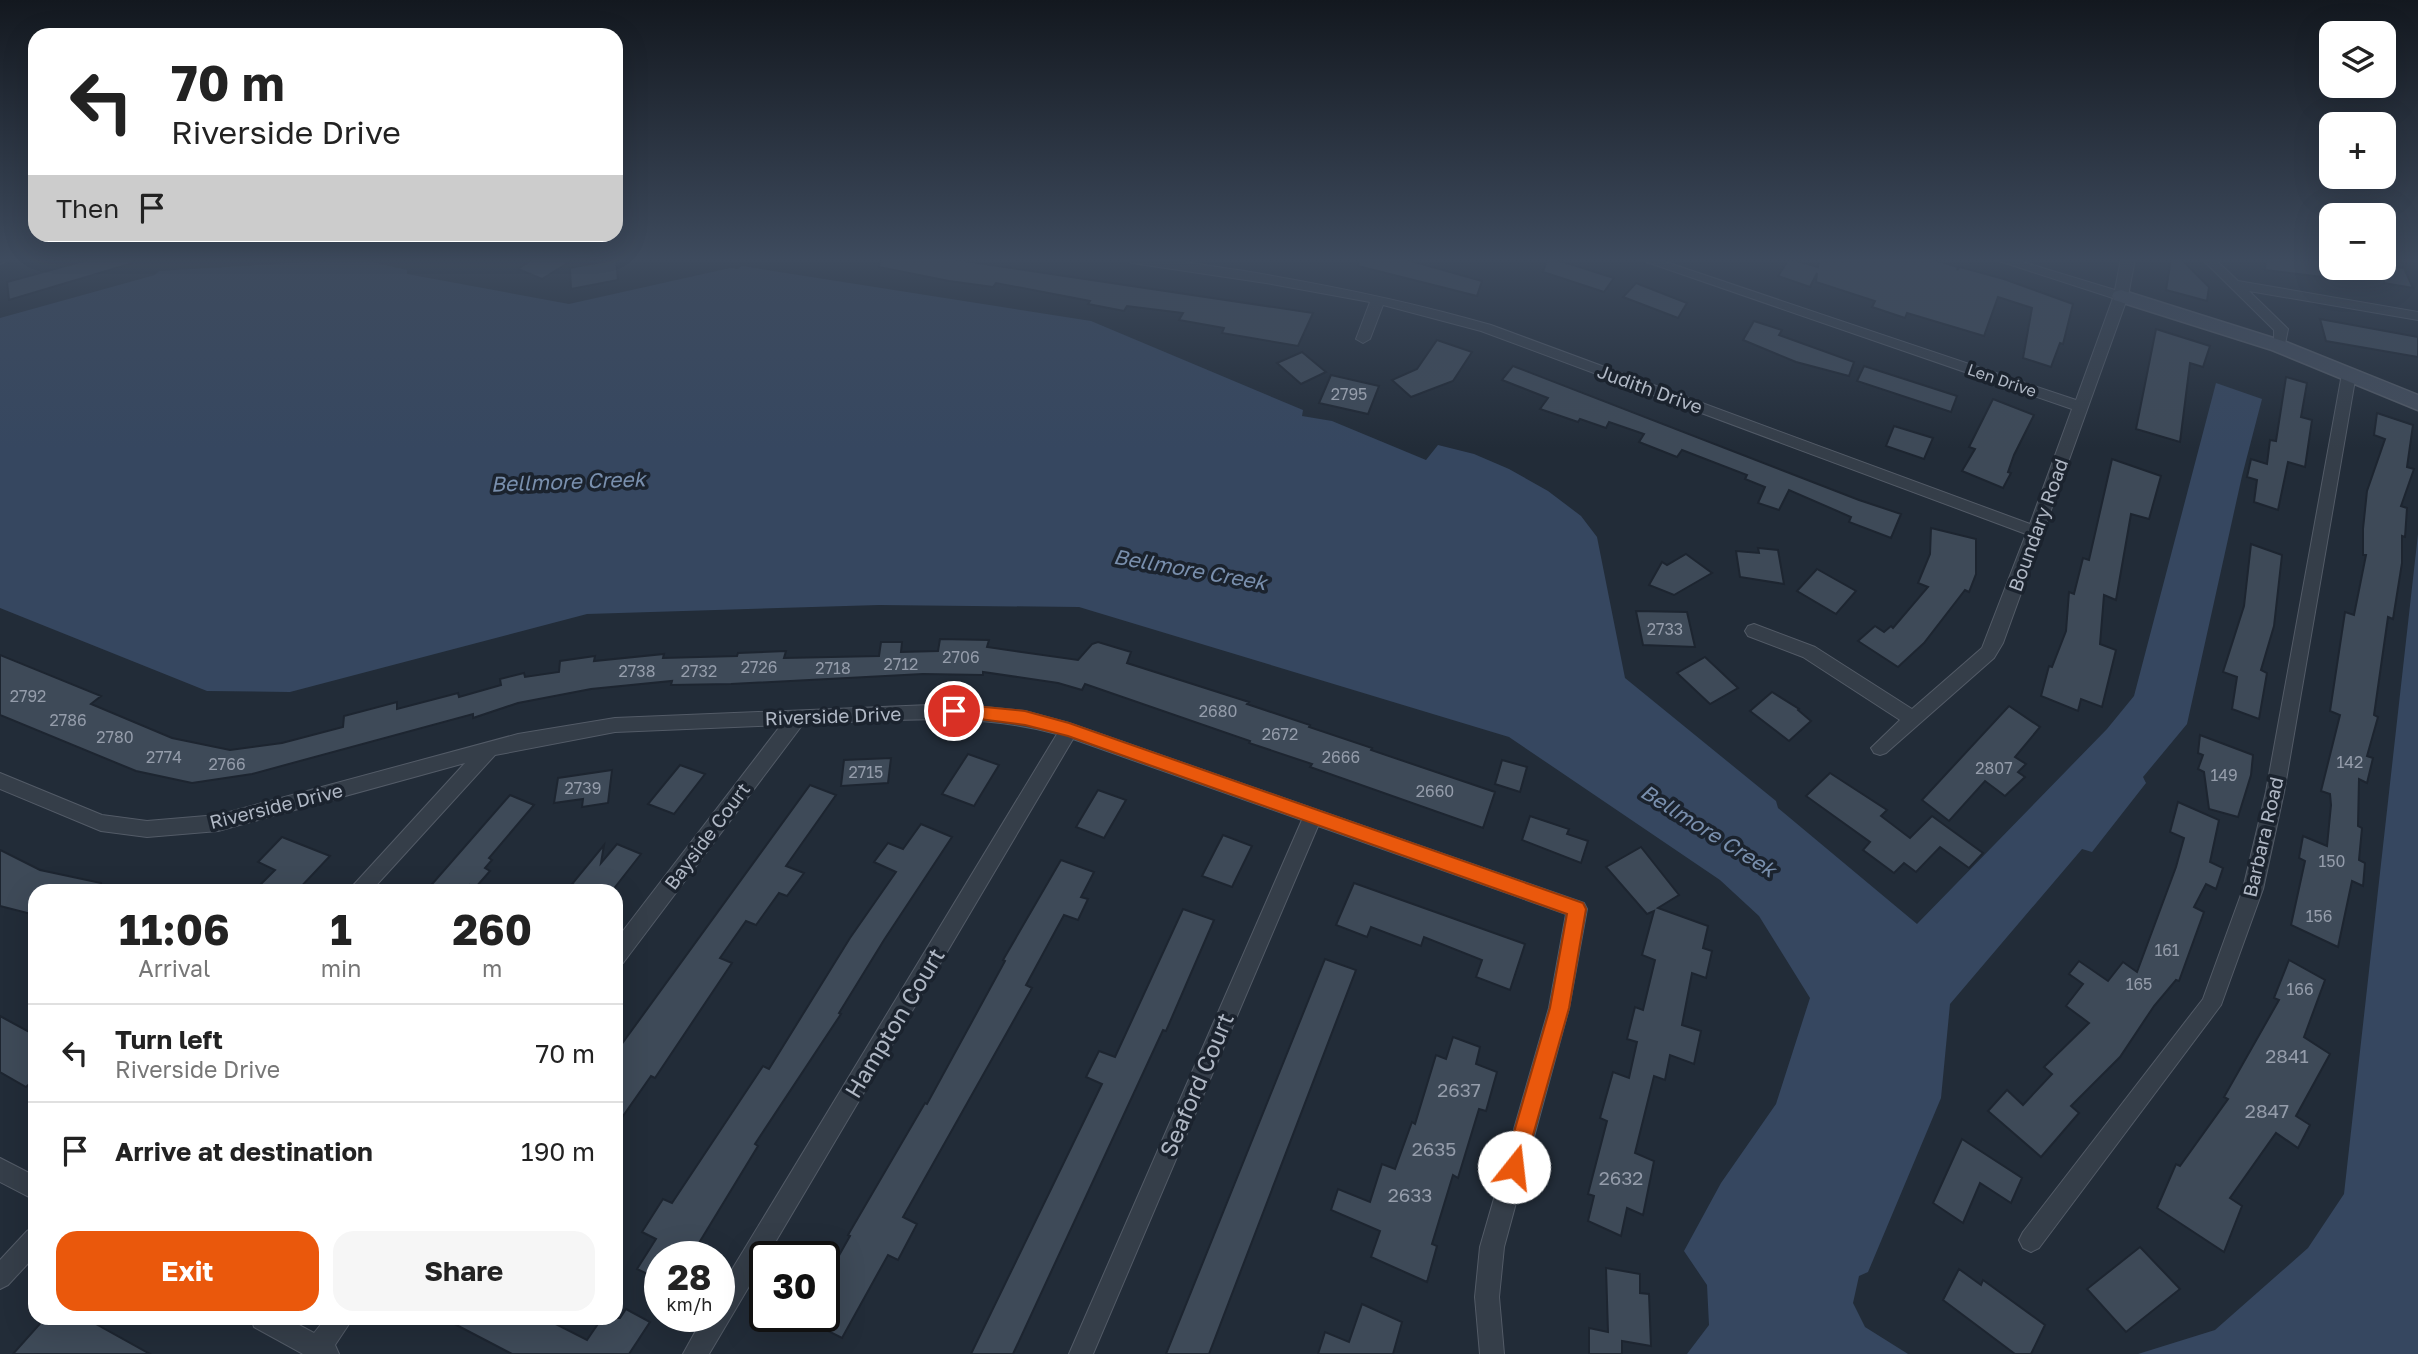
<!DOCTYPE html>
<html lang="en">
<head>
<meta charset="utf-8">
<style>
  body { margin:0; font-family:"Golos Text",sans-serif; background:#f6f6f6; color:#222; height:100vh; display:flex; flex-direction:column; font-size:26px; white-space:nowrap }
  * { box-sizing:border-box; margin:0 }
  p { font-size:23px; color:#767676 }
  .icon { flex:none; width:38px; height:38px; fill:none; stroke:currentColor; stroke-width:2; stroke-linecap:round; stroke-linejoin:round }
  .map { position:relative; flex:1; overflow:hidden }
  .panel { position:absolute; left:28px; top:884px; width:595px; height:441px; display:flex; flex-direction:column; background:#fff; border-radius:21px; box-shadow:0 7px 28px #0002 }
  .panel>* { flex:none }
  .guide { position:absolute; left:28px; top:28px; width:595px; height:214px; border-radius:21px; box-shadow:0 7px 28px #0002; background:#fff; color:#222; overflow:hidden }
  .controls { position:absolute; left:2319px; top:21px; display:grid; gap:14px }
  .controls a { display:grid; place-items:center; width:77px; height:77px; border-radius:14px; background:#fff; box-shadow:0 7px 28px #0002; font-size:35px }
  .speed { position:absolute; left:644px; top:1241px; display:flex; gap:14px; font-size:35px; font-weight:700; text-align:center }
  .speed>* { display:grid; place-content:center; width:91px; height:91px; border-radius:50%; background:#fff; box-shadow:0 7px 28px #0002; line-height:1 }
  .speed small { font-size:18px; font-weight:400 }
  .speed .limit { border:4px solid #111; border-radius:10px; background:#fff; color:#111 }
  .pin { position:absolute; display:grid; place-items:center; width:60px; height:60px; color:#fff; margin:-30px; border:4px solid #fff; border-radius:50%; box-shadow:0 2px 7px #0007 }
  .me { position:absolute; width:77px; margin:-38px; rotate:16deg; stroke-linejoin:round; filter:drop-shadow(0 0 5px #0008) }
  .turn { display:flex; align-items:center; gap:24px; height:147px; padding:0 28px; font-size:32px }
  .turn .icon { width:91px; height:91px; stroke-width:2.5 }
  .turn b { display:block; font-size:49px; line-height:60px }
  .then { display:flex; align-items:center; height:66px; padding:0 28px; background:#0003; gap:14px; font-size:26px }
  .eta { display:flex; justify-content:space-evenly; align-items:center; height:119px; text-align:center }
  .eta b { font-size:42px; font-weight:700; line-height:49px }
  .cta { display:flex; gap:14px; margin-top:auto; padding:14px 28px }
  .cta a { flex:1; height:80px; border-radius:21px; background:#ea580c; color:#fff; font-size:28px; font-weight:700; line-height:80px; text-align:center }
  .cta a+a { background:#f6f6f6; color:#222 }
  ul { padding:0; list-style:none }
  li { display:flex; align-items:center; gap:21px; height:98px; padding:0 28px; border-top:2px solid #e0e0e0 }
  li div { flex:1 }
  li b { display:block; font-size:26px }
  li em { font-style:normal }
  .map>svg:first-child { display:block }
  .water { fill:#364760 }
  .building { fill:#3e4a58; stroke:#1d2530; stroke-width:2 }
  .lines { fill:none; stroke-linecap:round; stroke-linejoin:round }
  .street-casing { stroke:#535b67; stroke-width:2 }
  .secondary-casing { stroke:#535b67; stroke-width:3 }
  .street { fill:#353e49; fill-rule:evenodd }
  .secondary { fill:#434d5c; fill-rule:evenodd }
  .route { fill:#ea580c; stroke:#983908; stroke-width:2 }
  .labels { text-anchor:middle; stroke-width:7; stroke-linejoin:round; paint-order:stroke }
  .far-street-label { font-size:16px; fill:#b0b8c5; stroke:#1b232e }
  .number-label { font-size:16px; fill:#949caa }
  .street-label { font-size:19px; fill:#b0b8c5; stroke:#1b232e }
  .near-number-label { font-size:19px; fill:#949caa }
  .water-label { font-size:21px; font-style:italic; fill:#798fad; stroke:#1b232e }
  .near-street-label { font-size:23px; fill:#b0b8c5; stroke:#1b232e }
</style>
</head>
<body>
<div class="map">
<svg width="2418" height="1354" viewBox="0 0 2418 1354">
  <rect width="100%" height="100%" fill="#222c38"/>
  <g class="water">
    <polygon points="358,259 407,270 407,274 569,304 730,268 738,269 742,266 1091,321 1303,410 1302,416 1332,421 1426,460 1438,445 1474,454 1509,469 1548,491 1581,516 1597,537 1625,678 1776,801 1778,808 1917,924 2107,729 2134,696 2216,383 2262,399 2242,476 2187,724 2143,777 2146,783 2092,852 2082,849 1950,1004 1941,1098 1868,1272 1859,1276 1853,1303 1865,1327 1908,1354 1687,1354 1709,1325 1707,1285 1684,1251 1721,1183 1776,1104 1810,998 1759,916 1720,880 1509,737 1079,607 879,605 587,614 290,692 207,691 0,608 0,318 155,275 159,271"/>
    <polygon points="2418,534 2418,1354 2138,1354 2215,1330 2308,1248 2344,1194"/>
  </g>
  <g class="building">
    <polygon points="91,259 133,259 133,263 9,300 7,282"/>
    <polygon points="533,259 574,259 542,279 518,269"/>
    <polygon points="616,259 618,280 571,289 570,268"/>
    <polygon points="880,259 951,259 1313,313 1298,346 1222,333 1224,328 1179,320 1183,313 1127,306 1124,311 1088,304 1090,301 996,283 993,287 949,281 879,267"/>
    <polygon points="1359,259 1404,259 1482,281 1477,296 1358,266"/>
    <polygon points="1547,259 1554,259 1614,278 1604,292 1543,272"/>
    <polygon points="1789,259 1818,267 1819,259 1931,259 1958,267 1957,270 1960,267 2004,279 2073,304 2063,344 2060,343 2051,367 2023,358 2032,308 1998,297 1984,336 1907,313 1905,318 1872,307 1875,301 1816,282 1817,273 1810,287 1778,276"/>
    <polygon points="2171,259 2181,259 2209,287 2207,301 2166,290"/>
    <polygon points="2266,259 2331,261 2331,278 2265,270"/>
    <polygon points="2384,265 2404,268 2413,288 2384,283"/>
    <polygon points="1636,283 1687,303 1678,318 1623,297"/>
    <polygon points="2320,319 2418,337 2418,357 2326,341"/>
    <polygon points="1754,321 1782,330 1779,335 1854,362 1849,376 1796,362 1743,340"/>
    <polygon points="2156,329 2210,346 2203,367 2190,363 2180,442 2136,429"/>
    <polygon points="1437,340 1472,352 1453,381 1411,397 1392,380 1417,369"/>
    <polygon points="1302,352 1326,372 1301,384 1277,363"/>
    <polygon points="1513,366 1859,500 1901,514 1891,538 1849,522 1851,517 1789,490 1779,510 1758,503 1765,487 1745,479 1747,475 1682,450 1677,457 1639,442 1644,434 1609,422 1606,428 1580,419 1578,422 1540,409 1548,398 1502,380"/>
    <polygon points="1864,366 1957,396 1951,412 1857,381"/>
    <polygon points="1331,375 1379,386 1368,414 1319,403"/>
    <polygon points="2286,377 2307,383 2301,417 2312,420 2305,467 2288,462 2278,510 2254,502 2257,480 2247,477 2251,459 2267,464 2270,440 2276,441"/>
    <polygon points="1993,399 2034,415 2014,455 2008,472 2011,473 2003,488 1962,471 1975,449 1969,447"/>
    <polygon points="2377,413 2413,425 2407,467 2414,469 2401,506 2407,508 2405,537 2402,536 2402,563 2393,619 2388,617 2374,715 2378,717 2367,756 2373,758 2367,783 2359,779 2358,826 2362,828 2359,860 2365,863 2363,886 2352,881 2338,947 2291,925 2305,861 2299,858 2303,836 2327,846 2331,805 2330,794 2321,791 2340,715 2330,711 2345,612 2354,615 2366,555 2363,555 2363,529 2367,491 2385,439 2374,435"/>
    <polygon points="1894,426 1933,438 1924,459 1886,446"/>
    <polygon points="2112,459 2161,476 2149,519 2131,514 2116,600 2104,595 2100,644 2116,650 2102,707 2081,699 2078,711 2041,696 2049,666 2052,667 2066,631 2069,592 2074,594 2083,558 2089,560"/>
    <polygon points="1931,528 1976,539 1976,574 1969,592 1965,590 1924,643 1898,667 1858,641 1875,626 1884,632 1891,626 1893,628 1928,587 1918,583 1930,554"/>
    <polygon points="2251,544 2282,555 2274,626 2261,670 2267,673 2259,719 2232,709 2237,677 2223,672 2244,606"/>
    <polygon points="1758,548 1778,550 1784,584 1740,577 1736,551 1759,553"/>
    <polygon points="1686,554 1712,573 1674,595 1649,585 1662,562 1667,565"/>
    <polygon points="1817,569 1856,591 1836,614 1797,591"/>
    <polygon points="1636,611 1687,612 1695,647 1643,645"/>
    <polygon points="940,639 989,640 987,647 1078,660 1092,644 1098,642 1131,652 1127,663 1249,702 1247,704 1310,725 1309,727 1372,748 1371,750 1495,792 1483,828 1310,767 1312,764 1249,743 1250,741 1085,684 1082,690 1058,683 983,672 983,675 923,674 731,684 671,685 672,681 591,689 518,703 473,718 473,714 252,774 192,783 136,771 0,715 0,655 101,696 91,704 172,738 230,750 282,743 343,727 344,716 397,702 397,709 458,693 459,697 501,685 500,679 524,673 525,677 559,672 560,661 595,656 594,661 664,654 663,658 737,656 738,653 786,651 784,658 879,656 881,642 902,642 901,652 938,651"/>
    <polygon points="1705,657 1738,688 1710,704 1677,673"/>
    <polygon points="1772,692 1799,709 1798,710 1811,721 1789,741 1750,711"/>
    <polygon points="2009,706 2040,727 2015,757 2026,764 2018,772 2025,777 2005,796 1985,781 1949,821 1922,800"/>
    <polygon points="2200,735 2253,755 2251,775 2238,817 2209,809 2204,772 2198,769 2203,755 2198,753"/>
    <polygon points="968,754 999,765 974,806 942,794"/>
    <polygon points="891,758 888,783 841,786 844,760"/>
    <polygon points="1502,760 1527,767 1520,792 1495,784"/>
    <polygon points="680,765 705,774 674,814 648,804"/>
    <polygon points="612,770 608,803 582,807 583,799 554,803 558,778"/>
    <polygon points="1830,773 1887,810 1881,816 1910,838 1932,816 1983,853 1969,868 1940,847 1916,872 1904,863 1894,873 1863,850 1870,842 1806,796"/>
    <polygon points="810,785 836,795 786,866 804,873 787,896 779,893 756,925 746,921 720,958 732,963 655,1078 651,1076 616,1126 616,1052"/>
    <polygon points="1098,790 1126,800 1104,838 1076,827"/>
    <polygon points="510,795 534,805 489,858 492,860 485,868 490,871 476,887 470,885 465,891 426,891"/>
    <polygon points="2178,802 2219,820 2210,862 2223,868 2216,889 2206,884 2194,907 2204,912 2179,981 2176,980 2154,1006 2120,1057 2071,1106 2079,1113 2041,1157 1988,1111 2007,1090 2023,1105 2052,1074 2044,1067 2089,1023 2066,1006 2083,984 2069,974 2079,961 2108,981 2123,962 2137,972 2176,867 2184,838 2170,832"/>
    <polygon points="1530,816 1569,829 1567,834 1588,841 1581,863 1522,840"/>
    <polygon points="921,824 952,837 884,940 839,1013 841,1014 755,1144 758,1146 691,1256 660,1256 660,1280 637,1269 656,1239 642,1232 663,1199 672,1203 763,1066 769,1069 850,938 896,872 874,862 888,843 903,849"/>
    <polygon points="1223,835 1252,846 1232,887 1202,876"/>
    <polygon points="282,837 330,856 297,891 254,891 275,870 258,862"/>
    <polygon points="617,844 641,854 612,891 580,891 582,888 572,884 604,845 601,863"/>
    <polygon points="1641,847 1679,895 1658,908 1708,926 1703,948 1712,951 1706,978 1692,973 1682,1025 1701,1031 1694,1064 1670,1055 1665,1080 1654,1076 1635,1153 1654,1161 1643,1215 1627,1208 1621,1236 1588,1221 1594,1196 1588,1194 1607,1121 1600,1118 1613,1072 1629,1078 1637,1042 1627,1039 1635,1007 1643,1010 1655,960 1642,955 1654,911 1647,914 1606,867"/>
    <polygon points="0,850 40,870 101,883 100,891 35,891 35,915 0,906"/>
    <polygon points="1061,860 1094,872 1081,897 1088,899 1078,920 1064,915 1026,985 1032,988 903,1217 917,1224 898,1260 888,1255 842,1338 824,1329 824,1282 850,1236 848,1235 925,1103 927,1104 1005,961 1003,960"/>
    <polygon points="1354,883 1525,944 1510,990 1476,977 1482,960 1424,937 1421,946 1371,927 1367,937 1336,925"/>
    <polygon points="1183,909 1214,920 1166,1031 1163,1030 1013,1354 971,1354 1102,1084 1086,1077 1099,1051 1115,1057"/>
    <polygon points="1325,959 1356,970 1209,1354 1166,1354"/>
    <polygon points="2289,960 2325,980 2304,1037 2330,1054 2296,1116 2310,1125 2298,1148 2276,1133 2230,1198 2242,1206 2224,1252 2157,1208 2176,1164 2180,1166 2228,1099 2224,1097 2279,1000 2274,998"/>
    <polygon points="0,1016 35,1035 35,1079 26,1087 0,1072"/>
    <polygon points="1453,1037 1480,1047 1476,1064 1497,1072 1486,1111 1479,1109 1458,1178 1453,1175 1432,1244 1437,1246 1427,1282 1371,1257 1380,1231 1331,1210 1338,1189 1370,1202 1382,1164 1395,1169 1412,1122 1415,1124 1436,1055 1446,1059"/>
    <polygon points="1962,1139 2022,1178 2011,1203 1980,1183 1963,1223 1933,1203"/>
    <polygon points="2140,1247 2180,1289 2126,1332 2087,1289"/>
    <polygon points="1606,1268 1640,1274 1640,1293 1649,1294 1651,1346 1622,1341 1622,1354 1589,1354 1589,1328 1608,1332"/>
    <polygon points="1959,1269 1981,1285 1983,1280 2045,1325 2031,1354 2015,1354 1943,1300"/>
    <polygon points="1362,1304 1402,1322 1393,1354 1318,1354 1325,1332 1349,1342"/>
    <polygon points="626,1309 650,1322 629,1354 512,1354 443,1318 544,1318 587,1340 602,1318 620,1318"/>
    <polygon points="45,1318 85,1318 150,1354 13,1354"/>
  </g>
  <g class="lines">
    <defs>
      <g id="street">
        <polygon points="0,259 10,259 0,264"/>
        <path d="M1125,259c38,-3 76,6 113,11 85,14 170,31 253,55l539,199 42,-115 -434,-150h19l419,141 37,-102 -120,-39h20l102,31 6,-31h14l-7,37 -125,347 -9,15 -108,95 -6,2 -6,-2 -3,-5 29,-28 -97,-63 -55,-21 -3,-5 3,-5 6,-2 61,23 97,62 70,-61 44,-114 -545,-203 -98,-26 -13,34 -7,4 -7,-4 14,-37 -104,-19 -134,-20z"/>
        <polygon points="2202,259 2215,259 2238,281 2418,312 2418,320 2249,291 2288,329 2284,349 2274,349 2274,330"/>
        <polygon points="2349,369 2356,374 2284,792 2263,889 2221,1005 2039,1248 2031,1252 2023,1248 2019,1240 2023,1232 2203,999 2243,889 2266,792 2342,374"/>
        <path d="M954,704l71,7 44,12 515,180 3,6 -18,99 -65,239 -5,50 5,57h-24l-5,-57 5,-50 69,-239 17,-94 -248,-88 -225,528h-24l233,-534 -229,-81 -364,615h-26l21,-38h15v-25l338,-557c-83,-23 -169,-13 -254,-10l-180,239 -7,2v-25l165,-215 -166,7 -120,23 -124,136h-23l117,-128 -247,68 -71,6 -46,-6 -101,-42v-16l102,42 45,6 71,-6 300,-81 97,-16z"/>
        <polygon points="0,1158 35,1176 35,1200 0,1182"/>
        <polygon points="35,1227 35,1256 8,1285 0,1289 0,1260 27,1231"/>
        <polygon points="251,1318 286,1318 314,1333 326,1318 353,1318 335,1345 339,1354 303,1354 254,1327"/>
      </g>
      <polygon id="secondary" points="2121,290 2286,342 2418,395 2418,410 2272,350 2114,300 2112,296 2114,292"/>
    </defs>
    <use href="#street" class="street-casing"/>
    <use href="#secondary" class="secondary-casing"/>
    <use href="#street" class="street"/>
    <use href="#secondary" class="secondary"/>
  </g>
  <linearGradient id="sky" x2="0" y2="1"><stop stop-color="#13181f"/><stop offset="0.58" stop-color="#3e4b5e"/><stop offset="1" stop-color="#3e4b5e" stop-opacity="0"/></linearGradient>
  <rect width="2418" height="448" fill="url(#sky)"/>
  <polygon class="route" points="954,704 1025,711 1069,723 1583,903 1586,909 1569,1008 1522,1174 1514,1177 1507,1174 1504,1167 1550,1008 1567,914 1068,736 1025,725 949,715 946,711"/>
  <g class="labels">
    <g class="far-street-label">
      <text transform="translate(2002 380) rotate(19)" y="6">Len Drive</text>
    </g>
    <g class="number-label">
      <text x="1349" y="400">2795</text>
      <text x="1665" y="635">2733</text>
      <text x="961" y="663">2706</text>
      <text x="901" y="670">2712</text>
      <text x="759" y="673">2726</text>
      <text x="833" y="674">2718</text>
      <text x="637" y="677">2738</text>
      <text x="699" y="677">2732</text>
      <text x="28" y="702">2792</text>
      <text x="1218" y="717">2680</text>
      <text x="68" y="726">2786</text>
      <text x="1280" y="740">2672</text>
      <text x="115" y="743">2780</text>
      <text x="164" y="763">2774</text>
      <text x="1341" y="763">2666</text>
      <text x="2350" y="768">142</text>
      <text x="227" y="770">2766</text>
      <text x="1994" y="774">2807</text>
      <text x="866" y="778">2715</text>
      <text x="2224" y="781">149</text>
      <text x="583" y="794">2739</text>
      <text x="1435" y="797">2660</text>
      <text x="2332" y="867">150</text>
      <text x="2319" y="922">156</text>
      <text x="2167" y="956">161</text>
      <text x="2139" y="990">165</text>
      <text x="2300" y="995">166</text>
    </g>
    <g class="street-label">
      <text transform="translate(1650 389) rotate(20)" y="7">Judith Drive</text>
      <text transform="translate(2038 525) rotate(-70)" y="7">Boundary Road</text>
      <text transform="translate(833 716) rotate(-2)" y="7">Riverside Drive</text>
      <text transform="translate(276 806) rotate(-14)" y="7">Riverside Drive</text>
      <text transform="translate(707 836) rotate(-53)" y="7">Bayside Court</text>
      <text transform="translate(2263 837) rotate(-77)" y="7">Barbara Road</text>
    </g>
    <g class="near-number-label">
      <text x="2287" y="1063">2841</text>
      <text x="1459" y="1097">2637</text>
      <text x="2267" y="1118">2847</text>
      <text x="1434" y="1156">2635</text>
      <text x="1621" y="1185">2632</text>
      <text x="1410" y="1202">2633</text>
    </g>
    <g class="water-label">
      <text transform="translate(568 482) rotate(-2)" y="7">Bellmore Creek</text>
      <text transform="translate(1190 570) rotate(10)" y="7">Bellmore Creek</text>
      <text transform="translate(1708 831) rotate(32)" y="7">Bellmore Creek</text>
    </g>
    <g class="near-street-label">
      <text transform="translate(895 1023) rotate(-59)" y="8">Hampton Court</text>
      <text transform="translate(1197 1085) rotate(-67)" y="8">Seaford Court</text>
    </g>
  </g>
</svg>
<div class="controls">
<a><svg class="icon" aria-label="layers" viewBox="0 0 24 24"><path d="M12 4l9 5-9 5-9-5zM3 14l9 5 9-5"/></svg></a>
<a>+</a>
<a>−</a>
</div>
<div class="speed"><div>28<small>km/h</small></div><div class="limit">30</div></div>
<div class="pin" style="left:954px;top:711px;background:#d93025"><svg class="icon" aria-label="arrive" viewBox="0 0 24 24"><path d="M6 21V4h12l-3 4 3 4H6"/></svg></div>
<svg class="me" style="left:1514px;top:1167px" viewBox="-20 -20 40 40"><circle r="19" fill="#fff"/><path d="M0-13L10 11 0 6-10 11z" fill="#ea580c"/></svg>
<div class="guide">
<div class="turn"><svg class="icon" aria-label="left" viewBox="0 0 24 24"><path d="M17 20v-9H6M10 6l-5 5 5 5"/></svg><div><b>70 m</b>Riverside Drive</div></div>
<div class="then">Then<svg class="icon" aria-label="arrive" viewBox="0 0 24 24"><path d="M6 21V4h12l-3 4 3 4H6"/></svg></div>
</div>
<section class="panel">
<div class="eta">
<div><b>11:06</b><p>Arrival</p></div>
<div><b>1</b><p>min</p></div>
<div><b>260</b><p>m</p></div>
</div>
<ul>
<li><svg class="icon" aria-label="left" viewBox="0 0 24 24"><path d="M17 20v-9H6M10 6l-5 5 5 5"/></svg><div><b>Turn left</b><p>Riverside Drive</p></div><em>70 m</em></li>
<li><svg class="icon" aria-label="arrive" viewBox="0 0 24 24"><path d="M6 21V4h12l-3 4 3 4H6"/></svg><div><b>Arrive at destination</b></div><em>190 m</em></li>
</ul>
<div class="cta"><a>Exit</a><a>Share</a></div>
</section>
</div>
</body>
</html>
